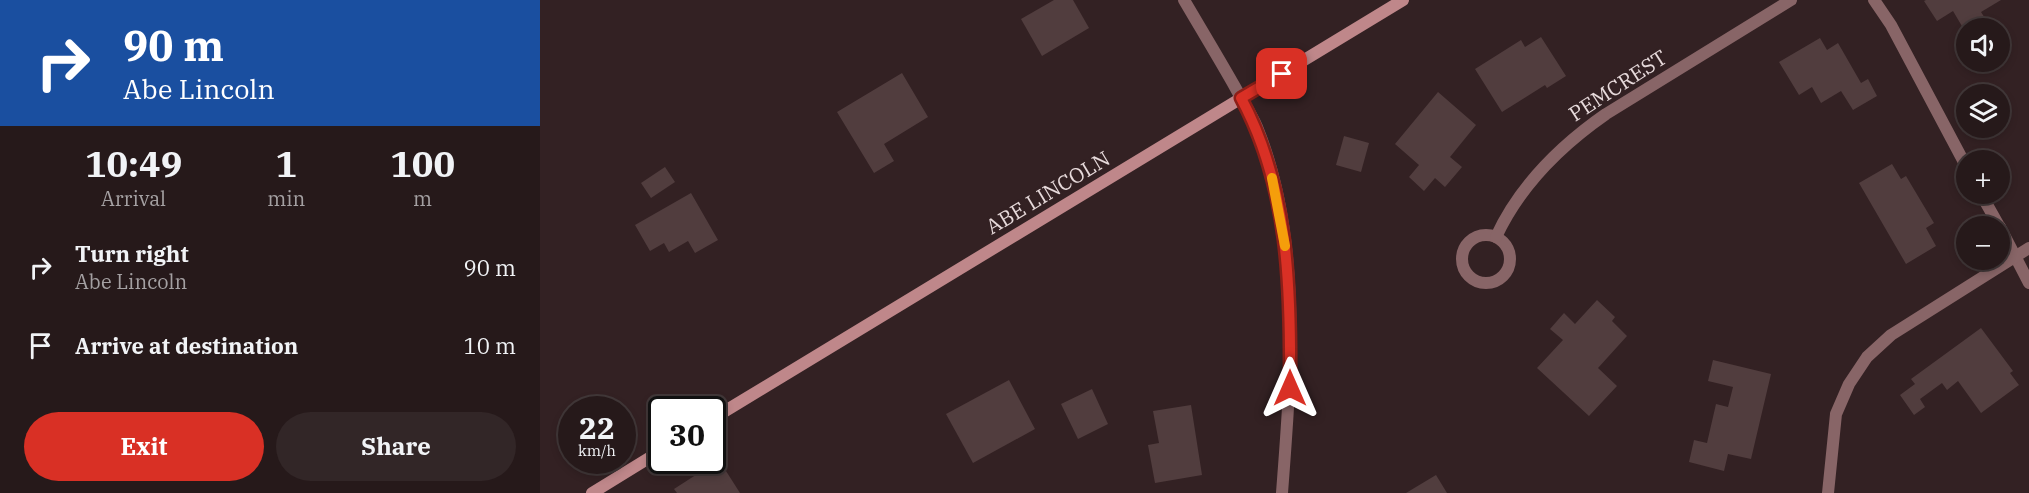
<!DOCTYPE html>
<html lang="en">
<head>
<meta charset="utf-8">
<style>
  body { margin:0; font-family:"IBM Plex Serif",serif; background:#322627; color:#f1f3f6; height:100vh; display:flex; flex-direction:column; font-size:22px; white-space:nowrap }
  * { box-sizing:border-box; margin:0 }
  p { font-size:20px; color:#a4a0a2 }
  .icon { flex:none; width:33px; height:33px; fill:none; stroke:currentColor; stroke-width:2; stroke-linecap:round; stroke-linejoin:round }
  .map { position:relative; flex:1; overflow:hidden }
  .drawer { display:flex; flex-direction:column; background:#26191a; width:540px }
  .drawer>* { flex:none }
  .hud { background:#1a4fa0; color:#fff; overflow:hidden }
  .fabs { position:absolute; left:1416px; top:18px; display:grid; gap:12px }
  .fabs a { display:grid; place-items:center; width:54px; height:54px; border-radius:50%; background:#26191a; box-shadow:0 3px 9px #0003,0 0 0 2px #423839; font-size:30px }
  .speed { position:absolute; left:18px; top:396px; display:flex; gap:12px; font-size:30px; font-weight:700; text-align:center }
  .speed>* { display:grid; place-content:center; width:78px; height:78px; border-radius:50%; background:#26191a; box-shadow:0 3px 9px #0003,0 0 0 2px #423839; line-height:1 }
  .speed small { font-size:15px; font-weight:400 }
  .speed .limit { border:3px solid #111; border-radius:9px; background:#fff; color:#111 }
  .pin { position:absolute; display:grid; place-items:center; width:51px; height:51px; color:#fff; margin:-26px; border-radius:12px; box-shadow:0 3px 9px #0006 }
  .me { position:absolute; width:66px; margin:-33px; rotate:0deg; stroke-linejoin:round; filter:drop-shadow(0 0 4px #0008) }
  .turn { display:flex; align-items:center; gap:21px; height:126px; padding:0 24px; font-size:27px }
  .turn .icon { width:78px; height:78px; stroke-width:2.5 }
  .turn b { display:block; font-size:42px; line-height:51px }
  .eta { display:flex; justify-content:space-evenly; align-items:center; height:102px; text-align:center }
  .eta b { font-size:36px; font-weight:700; line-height:42px }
  .button { display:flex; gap:12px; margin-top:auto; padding:12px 24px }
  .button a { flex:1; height:69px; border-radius:36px; background:#d93025; color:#fff; font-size:24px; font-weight:700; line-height:69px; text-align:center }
  .button a+a { background:#322627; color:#f1f3f6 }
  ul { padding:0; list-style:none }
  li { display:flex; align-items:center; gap:18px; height:78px; padding:0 24px }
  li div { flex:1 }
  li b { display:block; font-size:22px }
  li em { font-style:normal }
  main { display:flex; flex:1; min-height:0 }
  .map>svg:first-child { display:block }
  .building { fill:#513d3e }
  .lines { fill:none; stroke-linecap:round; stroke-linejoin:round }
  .street { stroke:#886567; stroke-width:12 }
  .secondary { stroke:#bf878a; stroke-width:12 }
  .route-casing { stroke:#8d1f18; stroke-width:15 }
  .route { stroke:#d93025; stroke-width:10 }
  .slow { stroke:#f59e0b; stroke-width:10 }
  .labels { text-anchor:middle; stroke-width:4.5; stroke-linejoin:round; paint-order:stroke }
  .street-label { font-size:21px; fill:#e7dadb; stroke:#332123 }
</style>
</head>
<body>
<main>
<section class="drawer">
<div class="hud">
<div class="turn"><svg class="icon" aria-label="right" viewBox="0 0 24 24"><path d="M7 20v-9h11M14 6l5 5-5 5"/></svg><div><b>90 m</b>Abe Lincoln</div></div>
</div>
<div class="eta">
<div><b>10:49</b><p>Arrival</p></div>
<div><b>1</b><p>min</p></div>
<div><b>100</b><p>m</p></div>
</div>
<ul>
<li><svg class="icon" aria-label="right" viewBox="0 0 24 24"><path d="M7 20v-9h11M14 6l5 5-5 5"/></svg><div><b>Turn right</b><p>Abe Lincoln</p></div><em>90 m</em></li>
<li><svg class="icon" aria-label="arrive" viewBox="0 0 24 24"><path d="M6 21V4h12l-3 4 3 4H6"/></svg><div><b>Arrive at destination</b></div><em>10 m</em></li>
</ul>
<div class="button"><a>Exit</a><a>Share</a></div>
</section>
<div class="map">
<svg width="1489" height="493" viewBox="0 0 1489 493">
  <rect width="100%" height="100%" fill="#332123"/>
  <g class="building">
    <polygon points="514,0 533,0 549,28 502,56 481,19"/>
    <polygon points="1386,0 1461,0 1441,12 1450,26 1446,28 1426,28 1426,33 1413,11 1397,21 1384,1"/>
    <polygon points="1001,37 1026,76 1007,88 1005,85 962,112 935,69 981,40 985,47"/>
    <polygon points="1280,38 1287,50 1298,43 1321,83 1328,79 1337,96 1313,110 1301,91 1281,103 1272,87 1259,95 1239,62"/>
    <polygon points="362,73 388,117 344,144 354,161 334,173 297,112"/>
    <polygon points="898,92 936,125 910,157 922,167 905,187 895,178 884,191 869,177 879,165 855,144"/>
    <polygon points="804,136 829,143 821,172 796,165"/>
    <polygon points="1352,164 1361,179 1366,176 1394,223 1386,228 1396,246 1366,264 1319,183"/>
    <polygon points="125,167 135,182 111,198 101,183"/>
    <polygon points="151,193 178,240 155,253 148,241 129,252 124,243 110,251 95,225"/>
    <polygon points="1057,300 1075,317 1072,321 1087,336 1058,368 1077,386 1049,416 997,368 1023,340 1010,329 1024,313 1035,324"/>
    <polygon points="1441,328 1473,371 1470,373 1479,385 1441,413 1418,381 1407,390 1402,383 1380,399 1385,407 1374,415 1360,395 1375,384 1371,379"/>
    <polygon points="1173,360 1231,374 1211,459 1188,454 1184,471 1149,462 1154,440 1167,443 1176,404 1188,407 1193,387 1168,381"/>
    <polygon points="469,380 495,429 433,463 406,414"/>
    <polygon points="552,389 568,424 538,439 521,404"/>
    <polygon points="651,405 662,475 615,483 608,445 619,443 613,411"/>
    <polygon points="179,460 200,493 137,493 134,489"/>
    <polygon points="896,475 907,493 866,493"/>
  </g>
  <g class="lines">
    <g class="street">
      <path d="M644,0c17,29 34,57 51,87 7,13 16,26 22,40 46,113 34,247 25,366"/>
      <polyline points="1334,0 1351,25 1426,166"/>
      <polyline points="1441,194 1459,226"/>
      <polyline points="1460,227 1489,283"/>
      <circle cx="946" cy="259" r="24"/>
      <path d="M956,237c24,-52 64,-91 110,-123l185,-114"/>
      <polyline points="1288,493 1296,414 1309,384 1327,357 1351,335 1489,248"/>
    </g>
    <g class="secondary">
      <polyline points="172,419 863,0"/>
      <polyline points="52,493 122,450"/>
    </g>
  </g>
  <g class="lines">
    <defs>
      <path id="route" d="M742,74l-41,24c48,89 50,191 49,290"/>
    </defs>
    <use href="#route" class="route-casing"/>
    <use href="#route" class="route"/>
    <polyline class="slow" points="732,178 745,246"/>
  </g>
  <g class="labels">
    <g class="street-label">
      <text transform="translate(1078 86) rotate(-33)" y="7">PEMCREST</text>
      <text transform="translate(508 193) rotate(-31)" y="7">ABE LINCOLN</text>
    </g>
  </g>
</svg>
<div class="fabs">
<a><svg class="icon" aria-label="sound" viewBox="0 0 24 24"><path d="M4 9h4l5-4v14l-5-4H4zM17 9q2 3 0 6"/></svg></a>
<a><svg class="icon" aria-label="layers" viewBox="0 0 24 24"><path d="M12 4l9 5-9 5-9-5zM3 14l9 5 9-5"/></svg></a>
<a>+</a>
<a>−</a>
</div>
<div class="speed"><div>22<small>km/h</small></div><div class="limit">30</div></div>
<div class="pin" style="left:742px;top:74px;background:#d93025"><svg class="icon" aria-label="arrive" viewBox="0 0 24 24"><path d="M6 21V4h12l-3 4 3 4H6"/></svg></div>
<svg class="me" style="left:750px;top:388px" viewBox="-20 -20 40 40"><path d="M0-17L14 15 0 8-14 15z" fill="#d93025" stroke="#fff" stroke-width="4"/></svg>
</div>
</main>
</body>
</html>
